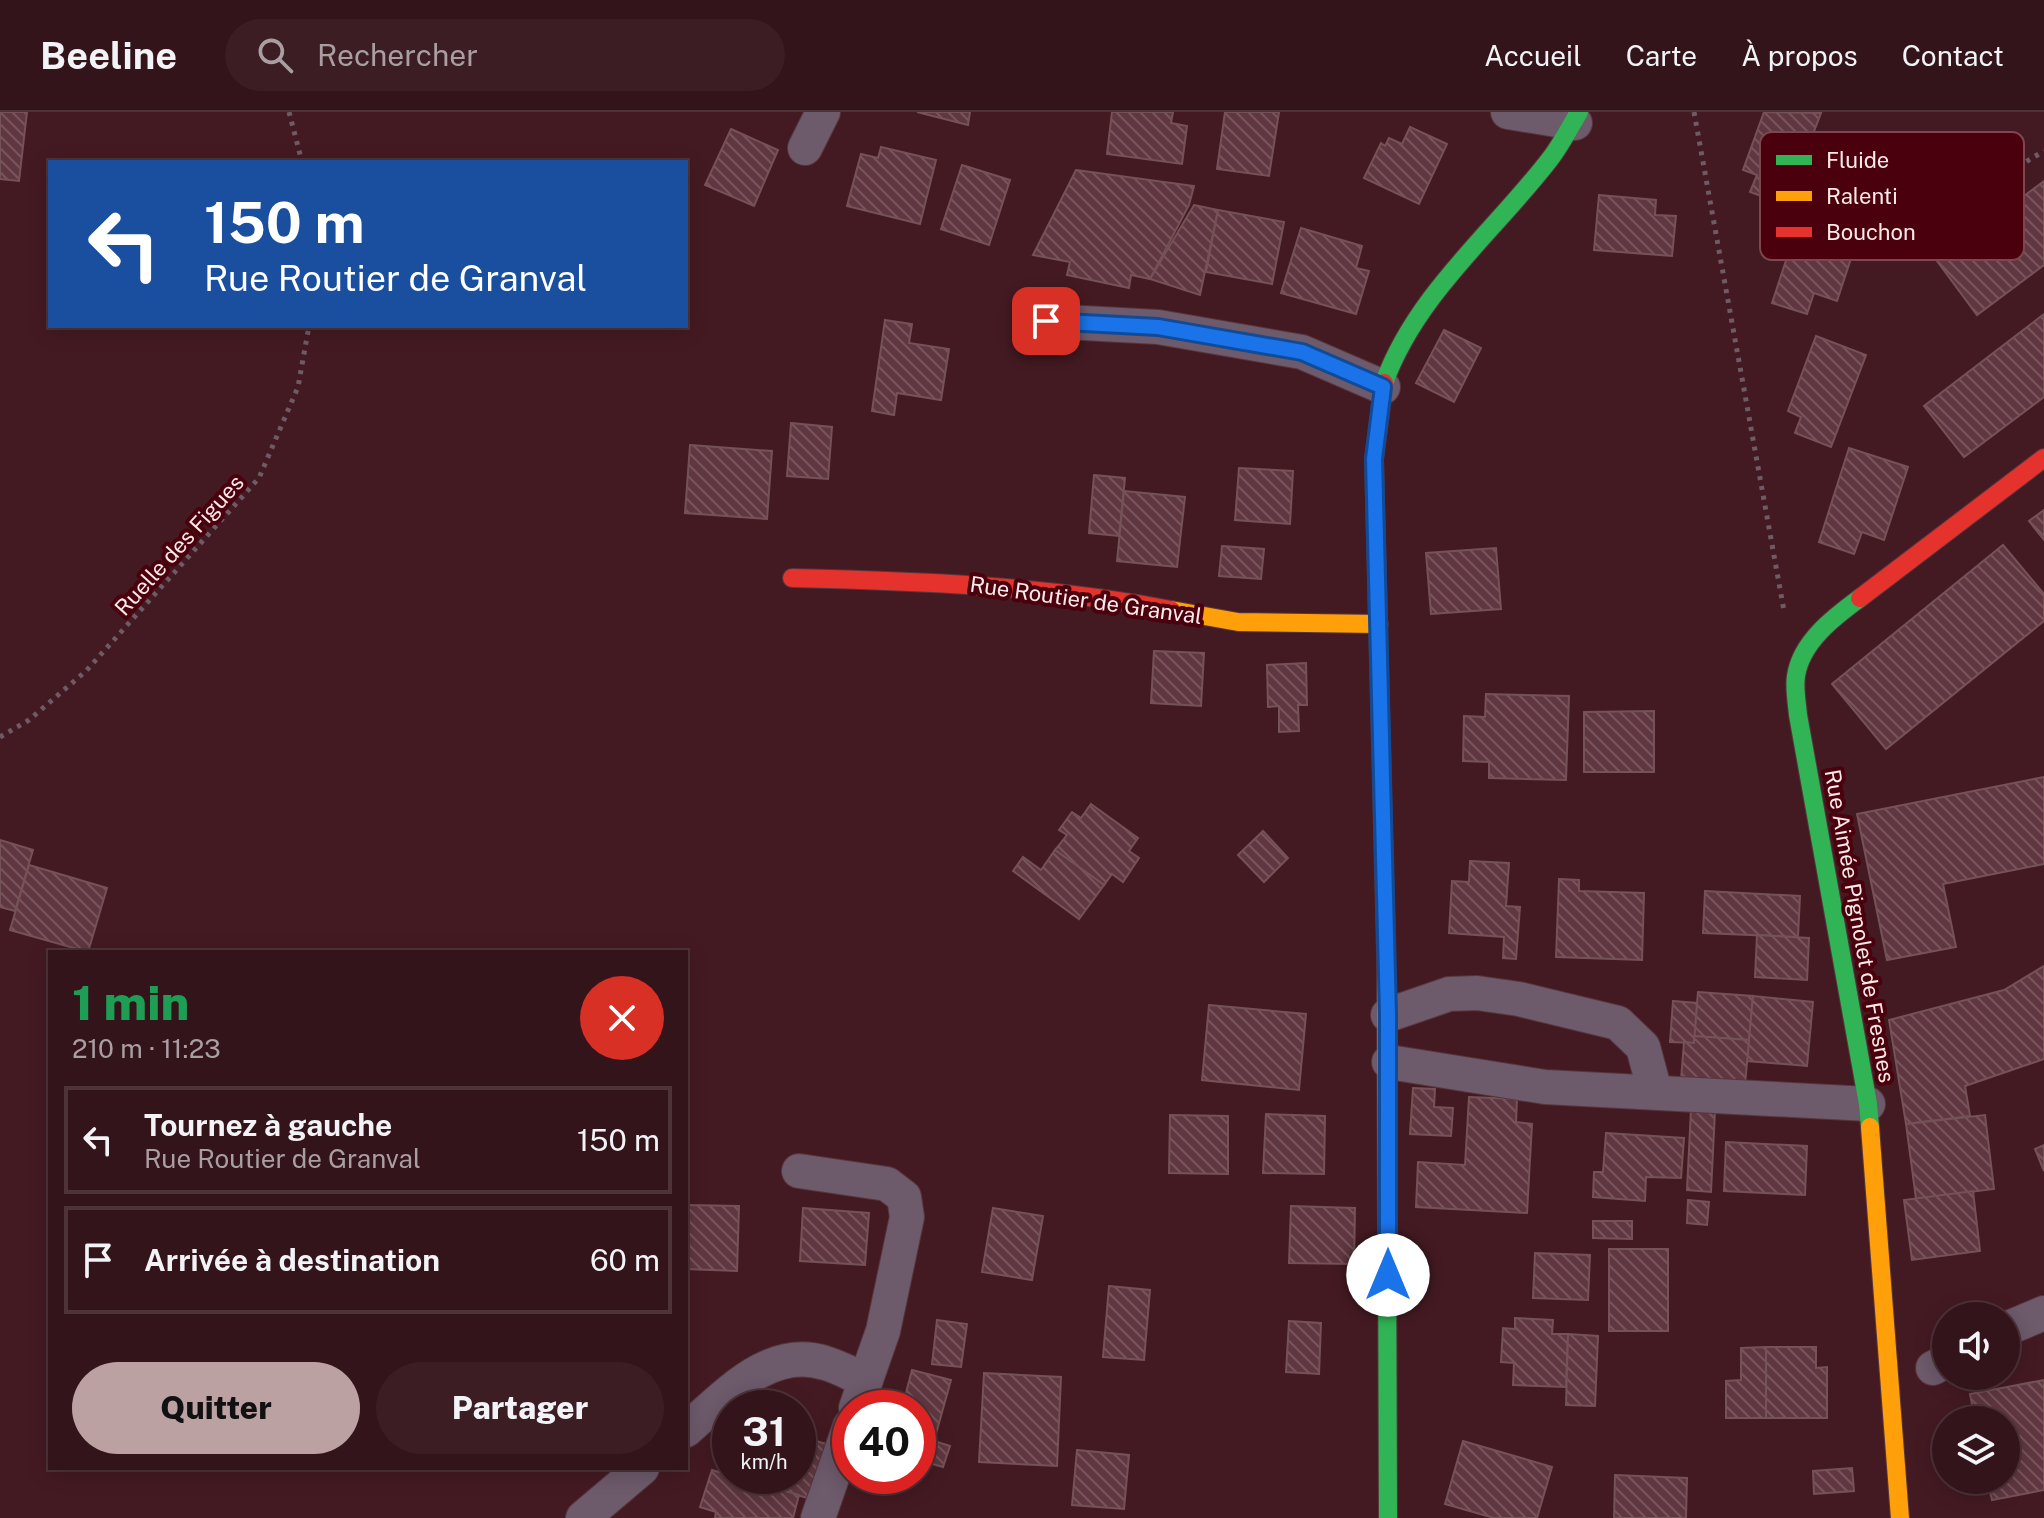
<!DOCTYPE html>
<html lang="fr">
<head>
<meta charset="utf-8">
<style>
  body { margin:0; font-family:"Public Sans",sans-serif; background:#3b1d23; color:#f1f3f6; height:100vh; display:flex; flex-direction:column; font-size:30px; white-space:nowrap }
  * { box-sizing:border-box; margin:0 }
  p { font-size:26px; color:#a99ea2 }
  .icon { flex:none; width:44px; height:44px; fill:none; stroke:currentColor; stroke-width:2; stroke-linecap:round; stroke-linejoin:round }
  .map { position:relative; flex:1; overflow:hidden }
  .sheet { position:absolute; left:48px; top:838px; width:640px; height:520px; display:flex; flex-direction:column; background:#33141a; border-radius:0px; box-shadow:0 4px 20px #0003,0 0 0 2px #4e3339 }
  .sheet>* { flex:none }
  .banner { position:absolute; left:48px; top:48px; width:640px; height:168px; border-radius:0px; box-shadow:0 4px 20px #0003,0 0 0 2px #4e3339; background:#1a4fa0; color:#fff; overflow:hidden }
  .tools { position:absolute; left:1932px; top:1190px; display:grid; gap:16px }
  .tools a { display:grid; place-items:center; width:88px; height:88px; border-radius:50%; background:#33141a; box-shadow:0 4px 20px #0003,0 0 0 2px #4e3339; font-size:40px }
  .speed { position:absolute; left:712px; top:1278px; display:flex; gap:16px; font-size:40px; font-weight:700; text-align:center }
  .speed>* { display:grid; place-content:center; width:104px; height:104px; border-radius:50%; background:#33141a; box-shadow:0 4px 20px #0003,0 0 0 2px #4e3339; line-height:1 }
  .speed small { font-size:20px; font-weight:400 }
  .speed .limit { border:12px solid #d22; background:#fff; color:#111 }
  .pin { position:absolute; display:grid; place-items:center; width:68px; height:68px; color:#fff; margin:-34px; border-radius:16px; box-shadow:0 4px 12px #0006 }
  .me { position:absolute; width:88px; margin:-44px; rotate:0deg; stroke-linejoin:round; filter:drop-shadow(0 0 6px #0008) }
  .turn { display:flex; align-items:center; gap:28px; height:168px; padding:0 24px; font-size:36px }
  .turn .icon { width:104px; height:104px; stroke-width:2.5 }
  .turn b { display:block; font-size:56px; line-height:68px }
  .round { display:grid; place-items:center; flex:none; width:84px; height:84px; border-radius:42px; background:#3b1d23 }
  .headline { display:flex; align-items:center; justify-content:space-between; height:136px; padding:0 24px }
  h1 { font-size:48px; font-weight:800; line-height:60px; color:#1e9e55 }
  .button { display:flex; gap:16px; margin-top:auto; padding:16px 24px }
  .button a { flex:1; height:92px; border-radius:48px; background:#bca1a3; color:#111; font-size:32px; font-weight:800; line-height:92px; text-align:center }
  .button a+a { background:#3b1d23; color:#f1f3f6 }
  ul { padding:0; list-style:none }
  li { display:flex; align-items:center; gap:24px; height:108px; margin:0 16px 12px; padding:0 8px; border:4px solid #4e3339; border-radius:0px }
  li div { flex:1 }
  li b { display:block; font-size:30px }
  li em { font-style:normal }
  header { display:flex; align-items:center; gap:48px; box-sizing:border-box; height:112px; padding:0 40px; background:#33141a; border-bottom:2px solid #4e3339 }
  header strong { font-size:38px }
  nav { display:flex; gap:44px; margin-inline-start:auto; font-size:28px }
  .search { width:560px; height:72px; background:#3b1d23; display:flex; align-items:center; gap:20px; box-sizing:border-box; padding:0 28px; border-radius:44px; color:#a99ea2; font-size:30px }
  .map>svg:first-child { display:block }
  .building { fill:url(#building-back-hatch); stroke:#755256; stroke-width:2 }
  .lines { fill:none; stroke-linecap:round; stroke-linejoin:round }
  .street-casing { stroke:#57363d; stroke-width:36 }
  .fast-casing { stroke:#57363d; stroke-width:20 }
  .slow-casing { stroke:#57363d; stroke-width:20 }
  .jam-casing { stroke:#57363d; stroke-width:20 }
  .path { stroke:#6e5b66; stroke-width:5; stroke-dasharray:4 6; stroke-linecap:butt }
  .street { stroke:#6d5a6b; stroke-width:34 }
  .fast { stroke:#30b455; stroke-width:18 }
  .slow { stroke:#ff9f0a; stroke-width:18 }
  .jam { stroke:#e5322d; stroke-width:18 }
  .route-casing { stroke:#114b97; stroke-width:20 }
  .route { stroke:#1a73e8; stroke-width:14 }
  .labels { text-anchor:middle; stroke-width:8; stroke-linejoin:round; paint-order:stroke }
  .street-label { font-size:22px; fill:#fde9e9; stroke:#4a000d }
  .key { fill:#4a000d; stroke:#80464f; stroke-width:2 }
  .key-label { font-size:22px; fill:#fde9e9 }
</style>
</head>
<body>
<header>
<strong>Beeline</strong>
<div class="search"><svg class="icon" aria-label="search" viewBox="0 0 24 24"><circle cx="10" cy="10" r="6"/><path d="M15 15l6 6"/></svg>Rechercher</div>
<nav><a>Accueil</a><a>Carte</a><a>À propos</a><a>Contact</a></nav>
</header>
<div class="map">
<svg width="2044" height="1406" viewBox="0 0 2044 1406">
  <defs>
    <pattern id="building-back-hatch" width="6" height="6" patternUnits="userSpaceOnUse" patternTransform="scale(2)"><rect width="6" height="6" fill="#603740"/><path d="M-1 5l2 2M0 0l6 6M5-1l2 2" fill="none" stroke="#78545c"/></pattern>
  </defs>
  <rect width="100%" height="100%" fill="#441a22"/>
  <g class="building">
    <polygon points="0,0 27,0 19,69 0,67"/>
    <polygon points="917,0 970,0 968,13"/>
    <polygon points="1112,0 1173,0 1171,11 1187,14 1182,52 1107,42"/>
    <polygon points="1225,0 1279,0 1269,64 1217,57"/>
    <polygon points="1764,0 1821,1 1786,93 1750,80 1757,63 1743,58"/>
    <polygon points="1410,15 1447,32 1419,92 1364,66 1381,31 1385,34 1389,26 1402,32"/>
    <polygon points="731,17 778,38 754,94 705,73"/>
    <polygon points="881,35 936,48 920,112 847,94 861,42 878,46"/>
    <polygon points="962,53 1010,68 989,133 941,117"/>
    <polygon points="1076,58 1194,74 1189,93 1150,167 1131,163 1129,176 1067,163 1070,150 1033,143"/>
    <polygon points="2044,69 2044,153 1977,203 1937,149"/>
    <polygon points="1599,83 1656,88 1655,103 1676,104 1672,144 1594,138"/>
    <polygon points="1194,93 1218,98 1200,183 1150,167"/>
    <polygon points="1803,97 1861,116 1837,189 1814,181 1807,202 1772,191"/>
    <polygon points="1218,98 1284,110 1272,172 1206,160"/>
    <polygon points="1301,116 1362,134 1356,156 1369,159 1356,202 1281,181"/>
    <polygon points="2044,202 2044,285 1964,345 1924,294"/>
    <polygon points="885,208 912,212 909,231 949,237 941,288 897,281 894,303 872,299"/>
    <polygon points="1444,218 1481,236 1454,290 1416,271"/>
    <polygon points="1816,224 1866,243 1831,335 1795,321 1801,305 1788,299"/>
    <polygon points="791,311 832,315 828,367 787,364"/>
    <polygon points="690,333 772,339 767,407 685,401"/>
    <polygon points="1849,336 1908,355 1884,428 1862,420 1854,442 1819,430"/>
    <polygon points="1239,356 1293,359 1290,412 1235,408"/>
    <polygon points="1094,363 1125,366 1119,424 1089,421"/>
    <polygon points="1124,379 1185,385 1177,455 1117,449"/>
    <polygon points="2044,398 2044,428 2029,409"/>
    <polygon points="2003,433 2044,482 2044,509 1886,637 1832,572"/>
    <polygon points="1222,434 1264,437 1261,467 1219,464"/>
    <polygon points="1496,436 1501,497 1431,502 1426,441"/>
    <polygon points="1154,539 1204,541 1201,594 1151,591"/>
    <polygon points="1306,551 1307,593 1298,593 1299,619 1279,620 1279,594 1268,595 1267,553"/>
    <polygon points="1486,582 1569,584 1566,668 1489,666 1489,650 1463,649 1464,604 1485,605"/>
    <polygon points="1654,599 1654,660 1584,660 1584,600"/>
    <polygon points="2044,665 2044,752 1943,772 1956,835 1887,848 1857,702"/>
    <polygon points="1091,692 1138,726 1129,739 1139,746 1123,770 1112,762 1104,773 1055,738 1067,723 1059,718 1072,700 1081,706"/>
    <polygon points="1263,719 1288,746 1264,770 1238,743"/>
    <polygon points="0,728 33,738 15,799 0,795"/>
    <polygon points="1055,738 1104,773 1079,807 1013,759 1023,745 1041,758"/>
    <polygon points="1470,749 1509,751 1506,794 1520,795 1516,847 1503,846 1504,825 1449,821 1452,769 1469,770"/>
    <polygon points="29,753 107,776 88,840 10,818"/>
    <polygon points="1559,767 1579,768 1579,779 1644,781 1642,848 1556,845"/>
    <polygon points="1705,779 1800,784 1798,825 1703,821"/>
    <polygon points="1757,823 1809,826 1807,868 1755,865"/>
    <polygon points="2044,854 2044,947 1965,974 1970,1004 1906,1012 1889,908 2004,878"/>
    <polygon points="1698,880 1753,884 1749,928 1694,924"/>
    <polygon points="1753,884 1813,890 1807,954 1747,949"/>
    <polygon points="1673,889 1697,891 1694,931 1670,930"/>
    <polygon points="1209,893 1306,902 1299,978 1202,968"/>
    <polygon points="1694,924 1749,928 1745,973 1681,968 1684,930 1694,931"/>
    <polygon points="1413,976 1435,977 1434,995 1453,996 1451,1024 1410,1022"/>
    <polygon points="1469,985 1517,987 1516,1010 1532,1012 1527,1101 1416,1095 1418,1050 1465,1053"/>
    <polygon points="1691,997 1715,999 1711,1080 1687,1078"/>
    <polygon points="1266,1002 1325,1004 1324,1062 1263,1061"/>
    <polygon points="1170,1003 1228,1004 1228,1062 1169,1061"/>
    <polygon points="1985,1003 1994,1077 1916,1087 1906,1012"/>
    <polygon points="1606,1021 1684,1026 1681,1066 1646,1065 1645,1089 1593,1085 1594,1060 1603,1060"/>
    <polygon points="1726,1030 1807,1034 1805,1083 1724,1079"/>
    <polygon points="2044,1033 2044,1059 2035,1037"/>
    <polygon points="1973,1079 1980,1139 1912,1148 1904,1088"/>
    <polygon points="1688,1088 1709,1090 1707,1113 1687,1111"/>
    <polygon points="686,1093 739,1094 737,1159 686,1157"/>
    <polygon points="1291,1094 1355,1096 1354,1152 1289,1151"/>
    <polygon points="803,1096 869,1101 865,1153 800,1149"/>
    <polygon points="993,1096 1043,1104 1032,1168 982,1160"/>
    <polygon points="1593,1109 1632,1109 1632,1127 1593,1126"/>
    <rect x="1609" y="1137" width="59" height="82"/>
    <polygon points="1535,1141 1590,1143 1588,1188 1533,1186"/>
    <polygon points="1109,1174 1150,1178 1144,1248 1103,1245"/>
    <polygon points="1515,1206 1553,1208 1552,1222 1568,1222 1566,1275 1513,1273 1514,1251 1501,1250 1503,1216 1515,1217"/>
    <polygon points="937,1208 967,1212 961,1255 932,1252"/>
    <polygon points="1289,1209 1321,1211 1319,1262 1286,1260"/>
    <polygon points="1568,1222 1598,1224 1595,1294 1566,1293"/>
    <polygon points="1766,1235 1766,1306 1726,1306 1726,1269 1741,1268 1741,1236"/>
    <polygon points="1766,1235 1816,1235 1816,1256 1827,1255 1827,1306 1766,1306"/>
    <polygon points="912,1258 951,1268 934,1329 950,1334 943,1355 918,1348 918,1296 902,1296"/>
    <polygon points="984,1261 1061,1265 1057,1354 979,1350"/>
    <polygon points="2044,1268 2044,1378 1992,1388 1987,1368 2006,1368 2006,1308 1975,1308 1970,1282"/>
    <polygon points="809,1327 830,1333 814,1388 747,1368 748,1364 798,1364 798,1331 807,1334"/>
    <polygon points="1463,1329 1552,1355 1537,1406 1494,1406 1445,1392"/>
    <polygon points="1077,1338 1129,1343 1124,1397 1072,1393"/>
    <polygon points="1852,1356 1854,1379 1814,1382 1813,1359"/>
    <polygon points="712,1358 799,1383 793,1406 715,1406 716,1400 700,1395"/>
    <polygon points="1615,1363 1687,1366 1686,1406 1614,1406"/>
  </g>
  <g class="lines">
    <defs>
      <g id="street">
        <polyline points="1508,0 1575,11"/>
        <polyline points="805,36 823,0"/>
        <polyline points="1046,209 1158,215 1302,240 1383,275"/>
        <polyline points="1388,903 1449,882 1477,881 1519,887 1618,911 1643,935 1655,980"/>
        <polyline points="1389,950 1545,975 1868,992"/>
        <polyline points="799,1059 887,1072 904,1085 907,1105 883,1219 856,1296"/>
        <polyline points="2006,1217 2044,1201"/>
        <polyline points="1933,1256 1946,1249"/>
        <path d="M686,1318c39,-33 83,-85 139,-67 14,4 28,12 41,17"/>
        <polyline points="583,1406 642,1356"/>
        <polyline points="818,1406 850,1314"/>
      </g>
      <g id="fast">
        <path d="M1384,271c32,-89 110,-151 166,-224 11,-14 20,-32 29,-47"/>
        <path d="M1860,486c-26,19 -59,44 -64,78 -2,12 1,27 2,39l70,389 2,23"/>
        <polyline points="1386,841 1388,1406"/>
      </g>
      <g id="slow">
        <polyline points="1171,498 1238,510 1379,512"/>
        <polyline points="1870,1015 1900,1406"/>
      </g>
      <g id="jam">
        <polyline points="1384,271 1374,347 1386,841"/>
        <path d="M792,466c128,3 253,8 379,32"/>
        <polyline points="1860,486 2044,346"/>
      </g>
    </defs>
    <use href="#street" class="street-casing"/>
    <use href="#fast" class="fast-casing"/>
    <use href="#slow" class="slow-casing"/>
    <use href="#jam" class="jam-casing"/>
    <g class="path">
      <polyline points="289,0 302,50"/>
      <polyline points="1694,0 1784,499"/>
      <polyline points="1988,81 2017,55 2044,39"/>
      <polyline points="0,625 29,608 86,559 259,366 298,275 309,214"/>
    </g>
    <use href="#street" class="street"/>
    <use href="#fast" class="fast"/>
    <use href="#slow" class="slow"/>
    <use href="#jam" class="jam"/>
  </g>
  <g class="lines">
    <defs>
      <polyline id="route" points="1046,209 1158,215 1302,240 1383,275 1374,347 1388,903 1388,1163"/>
    </defs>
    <use href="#route" class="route-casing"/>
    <use href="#route" class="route"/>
  </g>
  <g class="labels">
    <g class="street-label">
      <text transform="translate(179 433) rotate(-48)" y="8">Ruelle des Figues</text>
      <text transform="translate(1086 488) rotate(8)" y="8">Rue Routier de Granval</text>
      <text transform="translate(1860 814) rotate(80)" y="8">Rue Aimée Pignolet de Fresnes</text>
    </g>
  </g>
  <rect x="1760" y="20" width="264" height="128" rx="12" class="key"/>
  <rect x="1776" y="43" width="36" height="10" fill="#30b455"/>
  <rect x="1776" y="79" width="36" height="10" fill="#ff9f0a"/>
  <rect x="1776" y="115" width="36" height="10" fill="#e5322d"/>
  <g class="key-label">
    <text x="1826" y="56">Fluide</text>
    <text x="1826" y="92">Ralenti</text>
    <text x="1826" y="128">Bouchon</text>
  </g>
</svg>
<div class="tools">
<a><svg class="icon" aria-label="sound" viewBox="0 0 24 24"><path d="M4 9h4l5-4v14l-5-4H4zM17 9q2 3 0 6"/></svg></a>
<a><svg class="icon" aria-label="layers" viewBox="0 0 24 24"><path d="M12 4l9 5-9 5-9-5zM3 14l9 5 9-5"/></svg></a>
</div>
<div class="speed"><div>31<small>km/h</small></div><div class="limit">40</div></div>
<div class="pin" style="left:1046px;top:209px;background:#d93025"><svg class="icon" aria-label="arrive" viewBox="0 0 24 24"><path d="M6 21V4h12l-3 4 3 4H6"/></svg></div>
<svg class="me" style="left:1388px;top:1163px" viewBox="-20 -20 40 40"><circle r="19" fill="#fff"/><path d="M0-13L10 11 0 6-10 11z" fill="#1a73e8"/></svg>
<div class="banner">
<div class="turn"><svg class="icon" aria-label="left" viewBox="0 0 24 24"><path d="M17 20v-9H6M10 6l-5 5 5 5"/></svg><div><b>150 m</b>Rue Routier de Granval</div></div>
</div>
<section class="sheet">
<div class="headline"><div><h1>1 min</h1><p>210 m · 11:23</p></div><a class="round" style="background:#d93025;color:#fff"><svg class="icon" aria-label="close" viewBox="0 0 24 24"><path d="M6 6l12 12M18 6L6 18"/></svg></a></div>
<ul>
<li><svg class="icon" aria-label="left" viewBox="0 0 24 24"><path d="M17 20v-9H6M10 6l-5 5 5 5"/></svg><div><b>Tournez à gauche</b><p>Rue Routier de Granval</p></div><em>150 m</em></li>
<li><svg class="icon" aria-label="arrive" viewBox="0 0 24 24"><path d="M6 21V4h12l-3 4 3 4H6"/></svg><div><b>Arrivée à destination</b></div><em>60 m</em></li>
</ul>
<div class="button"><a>Quitter</a><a>Partager</a></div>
</section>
</div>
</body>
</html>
